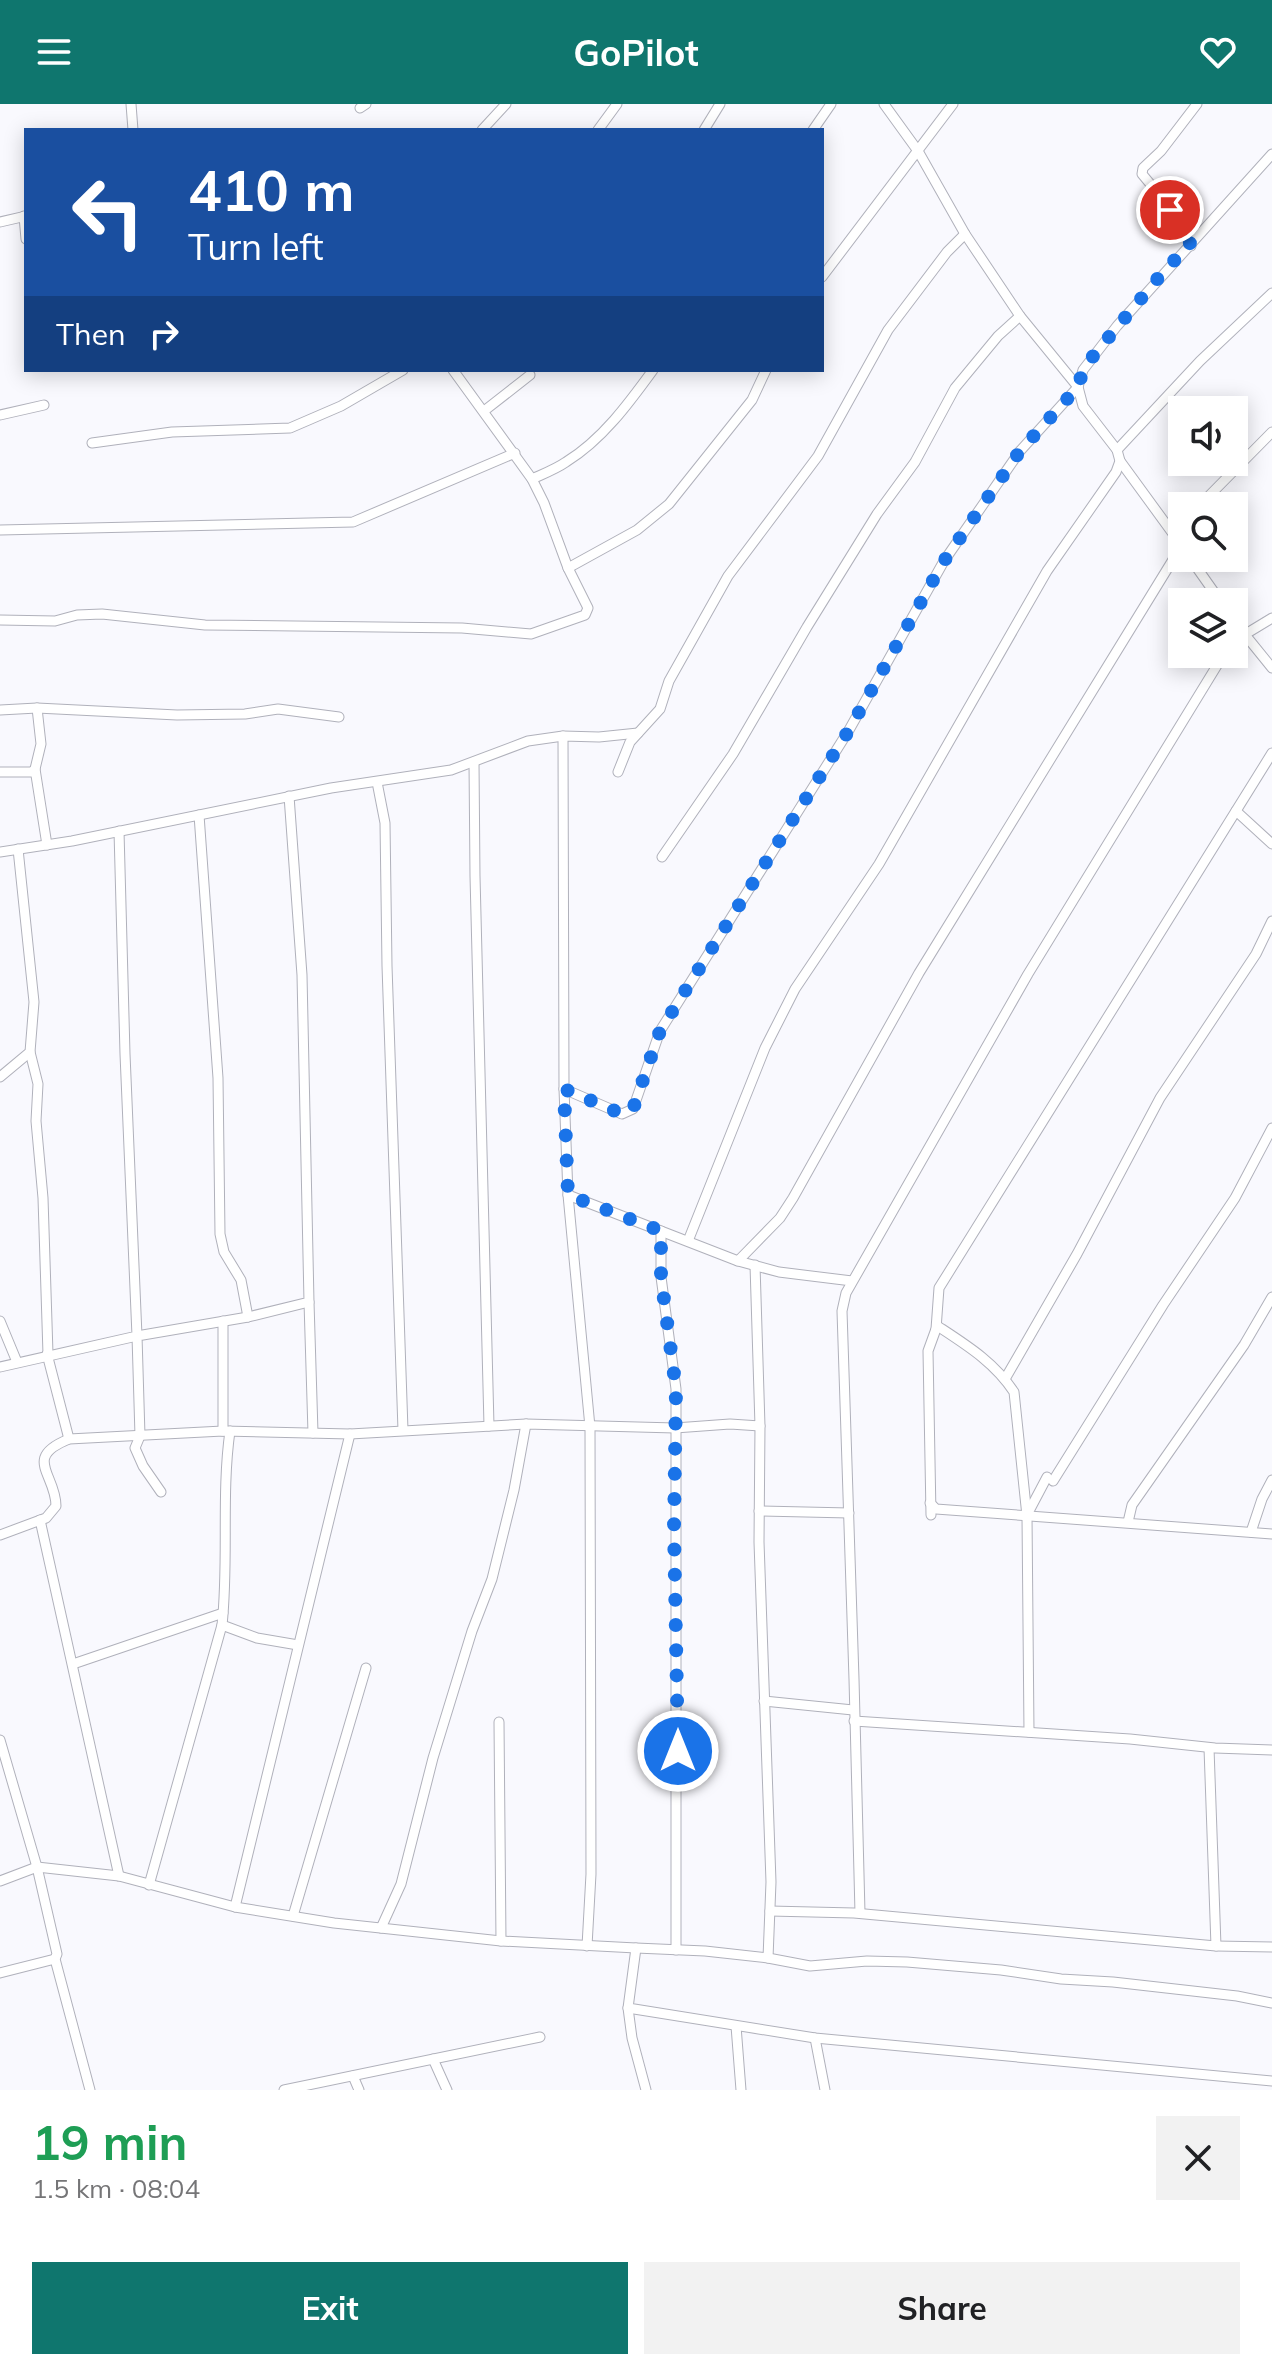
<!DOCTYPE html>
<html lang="en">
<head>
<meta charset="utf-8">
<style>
  body { margin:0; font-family:Mulish,sans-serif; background:#f2f2f2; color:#202124; height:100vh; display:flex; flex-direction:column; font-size:30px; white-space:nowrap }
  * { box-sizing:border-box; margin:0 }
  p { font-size:26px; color:#757577 }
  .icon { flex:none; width:44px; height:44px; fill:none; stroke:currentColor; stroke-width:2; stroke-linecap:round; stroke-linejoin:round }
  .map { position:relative; height:1986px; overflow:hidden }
  .details { display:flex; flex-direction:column; background:#fff; flex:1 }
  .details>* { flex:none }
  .guide { position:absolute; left:24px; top:24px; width:800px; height:244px; border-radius:0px; box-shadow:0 4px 20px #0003; background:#1a4fa0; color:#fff; overflow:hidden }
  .tools { position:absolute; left:1168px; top:292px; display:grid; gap:16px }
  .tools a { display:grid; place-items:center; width:80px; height:80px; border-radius:0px; background:#fff; box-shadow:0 4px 20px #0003; font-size:40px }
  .pin { position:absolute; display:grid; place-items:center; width:68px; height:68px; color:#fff; margin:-34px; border:4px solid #fff; border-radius:50%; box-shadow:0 2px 8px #0007 }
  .me { position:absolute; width:88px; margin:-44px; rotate:0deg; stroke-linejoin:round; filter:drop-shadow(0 0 6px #0008) }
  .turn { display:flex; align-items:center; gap:28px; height:168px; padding:0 32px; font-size:36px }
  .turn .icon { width:104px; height:104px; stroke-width:2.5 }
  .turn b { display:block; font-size:56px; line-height:68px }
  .then { display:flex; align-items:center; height:76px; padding:0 32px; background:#0003; gap:16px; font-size:30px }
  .round { display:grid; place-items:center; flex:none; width:84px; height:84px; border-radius:0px; background:#f2f2f2 }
  .headline { display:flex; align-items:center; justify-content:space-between; height:136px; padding:0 32px }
  h1 { font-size:48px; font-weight:700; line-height:60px; color:#1e9e55 }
  .action { display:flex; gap:16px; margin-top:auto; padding:16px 32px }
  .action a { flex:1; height:92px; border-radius:0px; background:#0f766e; color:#fff; font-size:32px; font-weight:700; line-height:92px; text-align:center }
  .action a+a { background:#f2f2f2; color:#202124 }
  header { display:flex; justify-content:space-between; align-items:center; height:104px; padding:0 32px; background:#0f766e; color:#fff; font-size:36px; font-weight:700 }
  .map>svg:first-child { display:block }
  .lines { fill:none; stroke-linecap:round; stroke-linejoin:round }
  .minor-casing { stroke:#b0b1bb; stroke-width:11 }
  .minor { stroke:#fff; stroke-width:9 }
  .route { stroke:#1a73e8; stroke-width:14; stroke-dasharray:0 25.2 }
</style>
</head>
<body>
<header><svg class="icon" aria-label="menu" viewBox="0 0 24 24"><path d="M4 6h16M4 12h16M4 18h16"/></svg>GoPilot<svg class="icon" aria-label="heart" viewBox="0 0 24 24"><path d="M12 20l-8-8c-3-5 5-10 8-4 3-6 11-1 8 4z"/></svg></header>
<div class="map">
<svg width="1272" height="1986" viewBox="0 0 1272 1986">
  <rect width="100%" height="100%" fill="#f9f9fe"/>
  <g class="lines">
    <defs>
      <g id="minor">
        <polyline points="131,0 133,26"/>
        <polyline points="884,0 918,47 965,130 1020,212 1078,283 1083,302 1117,346"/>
        <polyline points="360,4 366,0"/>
        <polyline points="482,26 506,0"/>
        <polyline points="598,26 617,0"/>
        <polyline points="704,26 720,0"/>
        <polyline points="813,26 831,0"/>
        <polyline points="24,112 26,135"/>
        <polyline points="0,118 26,112"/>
        <polyline points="1191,135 1191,92"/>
        <polyline points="1191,142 1181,117 1142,70 1143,64 1161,47 1197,0"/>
        <polyline points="822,173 953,0"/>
        <polyline points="484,307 530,271"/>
        <polyline points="0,311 44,301"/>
        <polyline points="92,339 172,328 290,324 341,302 403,266"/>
        <polyline points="1120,357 1182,442"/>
        <path d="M532,375c11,-5 24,-10 34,-17 36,-22 63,-59 87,-92"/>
        <polyline points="1199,402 1272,328"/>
        <polyline points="0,426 353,418 515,349"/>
        <polyline points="1190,454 1221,498"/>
        <polyline points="568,464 637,426 669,400 752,296 766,266"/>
        <polyline points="0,516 55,517 77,511 102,510 205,521 462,524 531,530 585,511 588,504 568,464 544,399 532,375 453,266"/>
        <polyline points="1234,517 1272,564"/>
        <polyline points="1244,531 1272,514"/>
        <polyline points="0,606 37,604 177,611 245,610 278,605 339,613"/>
        <polyline points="563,632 564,985 568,1091 590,1323 591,1770 587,1842"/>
        <polyline points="474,658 475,772 489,1322"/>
        <polyline points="35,665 47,741"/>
        <polyline points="0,668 32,668 35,665 41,640 37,604"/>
        <polyline points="618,668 630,638 660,605 669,577 728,472 818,352 888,226 947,148 965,130"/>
        <polyline points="377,678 385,719 387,862 403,1326"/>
        <polyline points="1236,707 1272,740"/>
        <polyline points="199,711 218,974 220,1130 224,1148 241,1176 248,1213"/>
        <polyline points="0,748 72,737 331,684 451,666 528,637 563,632 599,633 638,629"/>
        <polyline points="662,753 733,650 807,523 877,410 915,358 955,284 998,232 1020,212"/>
        <polyline points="30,948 38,980 36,1017 43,1094 48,1250"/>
        <polyline points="0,973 30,948 34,898 18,745"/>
        <polyline points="564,985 622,1010 633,1005 660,927 849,626 944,457 1020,347 1078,283 1083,266 1117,222 1272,50"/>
        <polyline points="568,1091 738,1157 779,1168 852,1177"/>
        <polyline points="661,1127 661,1173 676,1285 676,1846"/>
        <polyline points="688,1137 765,944 795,885 879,760 1047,467 1116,368 1120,357 1117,346 1200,257 1272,189"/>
        <polyline points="738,1157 780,1114 793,1094 919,869 1182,441"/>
        <polyline points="309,1198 313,1329"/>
        <polyline points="0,1217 17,1258"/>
        <polyline points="223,1217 223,1327"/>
        <path d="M936,1225l3,-2c29,19 56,36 75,65l13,124 2,216"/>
        <polyline points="47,1250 69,1335"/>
        <polyline points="0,1263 137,1232 125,950 119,727"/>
        <polyline points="1005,1275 1077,1150 1160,994 1256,850 1272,817"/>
        <polyline points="1053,1377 1163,1201 1235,1094 1272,1024"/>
        <polyline points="161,1388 143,1362 135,1344 140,1332 137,1232 248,1213 309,1198 302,871 289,692"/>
        <polyline points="930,1399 936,1405 1272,1430"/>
        <polyline points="759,1407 849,1409"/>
        <polyline points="1028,1409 1047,1373"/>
        <polyline points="931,1411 928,1247 936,1225 939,1184 1272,649"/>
        <polyline points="40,1416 119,1772"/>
        <polyline points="1128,1418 1132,1401 1244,1241 1272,1193"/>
        <polyline points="1251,1428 1262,1395 1272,1376"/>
        <path d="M0,1431l46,-17 10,-12c0,-32 -34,-48 13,-67l154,-8 127,3 176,-10 149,4 55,-4 30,2 -5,-161"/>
        <polyline points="222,1521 257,1534 298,1541"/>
        <polyline points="73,1560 223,1509"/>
        <polyline points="764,1597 853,1606"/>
        <polyline points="854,1617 1130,1635 1215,1644 1272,1646"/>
        <polyline points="499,1618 501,1837"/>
        <polyline points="0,1636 37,1763 57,1850 55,1855 90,1986"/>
        <polyline points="0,1777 37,1763 119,1772 235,1803 334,1819 501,1837 636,1844 628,1904 815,1934 1272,1977"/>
        <path d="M149,1781l73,-260c7,-64 -1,-130 8,-194"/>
        <polyline points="235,1803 350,1330"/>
        <polyline points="770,1807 854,1809 1216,1842 1209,1644"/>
        <polyline points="860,1809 854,1575 842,1207 846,1189 1028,870 1224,550"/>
        <polyline points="293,1812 366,1564"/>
        <polyline points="381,1824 401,1780 433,1654 472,1527 492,1475 514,1386 526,1320"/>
        <polyline points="1216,1842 1272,1843"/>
        <polyline points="636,1844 705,1847 768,1854 771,1778 759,1438 760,1322"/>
        <polyline points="768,1854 810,1862 867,1857 907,1858 1001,1866 1061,1875 1113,1878 1237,1892 1272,1899"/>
        <polyline points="0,1869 55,1855"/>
        <polyline points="628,1904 632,1934 646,1986"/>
        <polyline points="736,1922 741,1986"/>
        <polyline points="815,1934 825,1986"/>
        <polyline points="433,1955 447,1986"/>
        <polyline points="353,1972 359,1986"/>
        <polyline points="284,1986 540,1933"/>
      </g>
    </defs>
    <use href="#minor" class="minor-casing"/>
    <use href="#minor" class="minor"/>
  </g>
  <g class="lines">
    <polyline class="route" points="678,1647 674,1424 676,1285 661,1173 661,1127 568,1091 564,985 622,1010 633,1005 660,927 849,626 944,457 1020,347 1078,283 1083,266 1094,251 1169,161 1191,142 1181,117 1170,106"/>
  </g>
</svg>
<div class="tools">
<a><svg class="icon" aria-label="sound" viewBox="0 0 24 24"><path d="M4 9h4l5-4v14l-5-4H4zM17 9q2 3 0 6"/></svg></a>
<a><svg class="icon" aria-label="search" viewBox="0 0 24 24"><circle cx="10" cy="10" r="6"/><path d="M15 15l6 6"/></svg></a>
<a><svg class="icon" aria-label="layers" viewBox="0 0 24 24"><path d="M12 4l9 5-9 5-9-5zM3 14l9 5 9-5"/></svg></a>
</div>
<div class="pin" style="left:1170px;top:106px;background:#d93025"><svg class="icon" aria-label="arrive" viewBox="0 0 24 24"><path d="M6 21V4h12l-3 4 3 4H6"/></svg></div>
<svg class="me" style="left:678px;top:1647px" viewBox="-20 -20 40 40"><circle r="17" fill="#1a73e8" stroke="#fff" stroke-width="3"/><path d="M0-11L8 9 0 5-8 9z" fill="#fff"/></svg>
<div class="guide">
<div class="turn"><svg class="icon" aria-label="left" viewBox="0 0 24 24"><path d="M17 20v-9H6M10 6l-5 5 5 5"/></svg><div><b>410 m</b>Turn left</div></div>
<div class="then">Then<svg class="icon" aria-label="right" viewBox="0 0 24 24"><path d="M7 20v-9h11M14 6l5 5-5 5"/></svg></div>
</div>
</div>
<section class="details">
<div class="headline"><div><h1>19 min</h1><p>1.5 km · 08:04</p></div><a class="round"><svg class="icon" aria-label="close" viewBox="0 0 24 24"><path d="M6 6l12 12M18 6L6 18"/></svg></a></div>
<div class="action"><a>Exit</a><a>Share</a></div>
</section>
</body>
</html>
